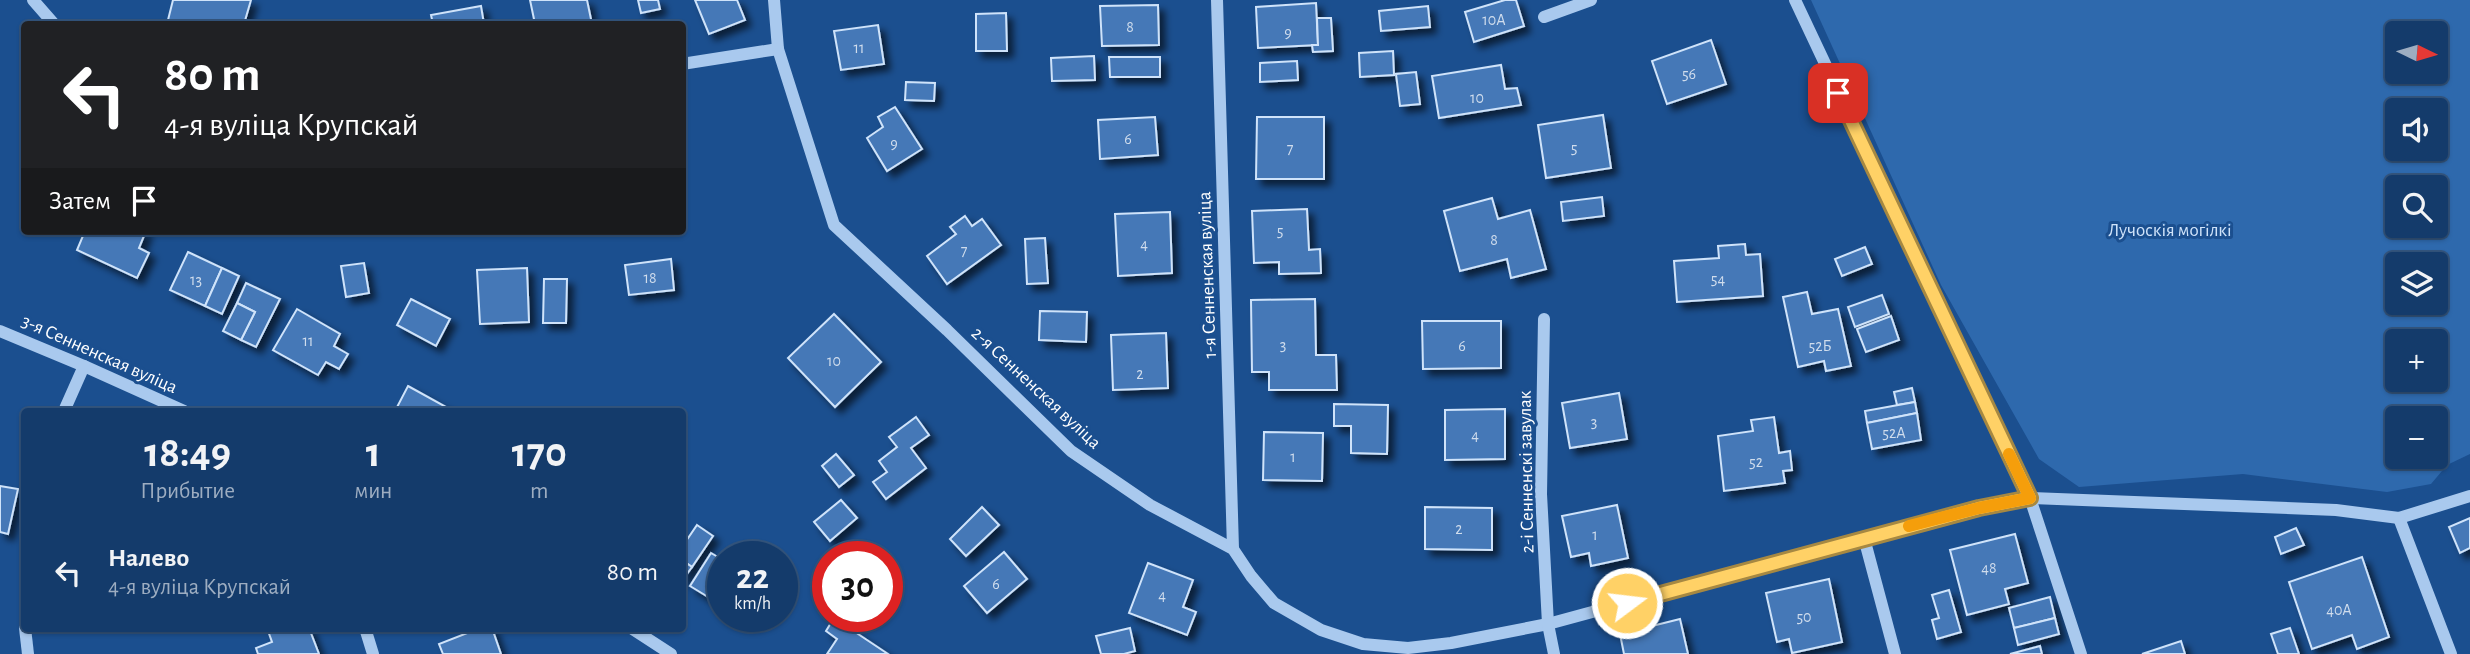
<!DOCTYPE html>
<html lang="ru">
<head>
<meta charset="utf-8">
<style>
  body { margin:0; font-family:"Alegreya Sans",sans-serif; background:#1d4271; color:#f1f3f6; height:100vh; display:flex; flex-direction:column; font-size:26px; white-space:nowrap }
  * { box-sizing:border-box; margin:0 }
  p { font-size:23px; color:#9dadc1 }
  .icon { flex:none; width:38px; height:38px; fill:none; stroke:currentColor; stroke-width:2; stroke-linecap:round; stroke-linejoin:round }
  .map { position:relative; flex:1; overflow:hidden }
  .drawer { position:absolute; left:21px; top:408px; width:665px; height:224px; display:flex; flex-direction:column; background:#143b6b; border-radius:7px; box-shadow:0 2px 5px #0004,0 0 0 2px #33557e }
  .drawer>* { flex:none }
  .top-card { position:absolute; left:21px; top:21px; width:665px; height:214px; border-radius:7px; box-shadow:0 2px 5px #0004,0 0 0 2px #33557e; background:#202124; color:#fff; overflow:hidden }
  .needle { width:46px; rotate:95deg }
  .controls { position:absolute; left:2385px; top:21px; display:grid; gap:14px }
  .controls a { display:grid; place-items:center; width:63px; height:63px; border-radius:7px; background:#143b6b; box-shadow:0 2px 5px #0004,0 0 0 2px #33557e; font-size:35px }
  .speed { position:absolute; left:707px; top:541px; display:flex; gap:14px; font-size:35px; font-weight:700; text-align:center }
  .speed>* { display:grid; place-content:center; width:91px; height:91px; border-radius:50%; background:#143b6b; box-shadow:0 2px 5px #0004,0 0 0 2px #33557e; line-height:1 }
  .speed small { font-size:18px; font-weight:400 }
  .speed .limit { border:10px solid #d22; background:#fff; color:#111 }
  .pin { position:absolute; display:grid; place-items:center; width:60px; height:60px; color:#fff; margin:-30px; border-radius:14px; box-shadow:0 4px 10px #0006 }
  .me { position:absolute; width:77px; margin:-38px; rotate:75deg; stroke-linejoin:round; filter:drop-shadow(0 0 5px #0008) }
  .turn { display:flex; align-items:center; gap:24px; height:147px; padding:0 28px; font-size:32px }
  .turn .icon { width:91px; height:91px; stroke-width:2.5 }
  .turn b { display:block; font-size:49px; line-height:60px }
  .then { display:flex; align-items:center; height:66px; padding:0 28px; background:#0003; gap:14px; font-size:26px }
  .eta { display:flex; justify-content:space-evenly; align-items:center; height:119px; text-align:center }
  .eta b { font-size:42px; font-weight:700; line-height:49px }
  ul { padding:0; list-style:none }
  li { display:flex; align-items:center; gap:21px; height:91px; padding:0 28px }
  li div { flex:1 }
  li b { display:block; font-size:26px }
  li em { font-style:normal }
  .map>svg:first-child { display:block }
  .green { fill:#2e69ad; fill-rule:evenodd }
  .building { fill:#4478b7; stroke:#cfe3fa; stroke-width:2; filter:url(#shadow) }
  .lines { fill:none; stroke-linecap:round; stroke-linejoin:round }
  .minor { stroke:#a9c9ee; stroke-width:12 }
  .route-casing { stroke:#a68842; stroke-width:18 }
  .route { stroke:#ffd166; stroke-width:12 }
  .slow { stroke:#f59e0b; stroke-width:12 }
  .labels { text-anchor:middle; stroke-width:6; stroke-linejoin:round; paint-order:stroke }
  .number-label { font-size:16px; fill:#d0dded }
  .park-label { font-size:19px; fill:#cfe3fa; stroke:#1b4f8f }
  .street-label { font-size:19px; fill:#fff; stroke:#1b4f8f }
</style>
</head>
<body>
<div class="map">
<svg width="2470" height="654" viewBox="0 0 2470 654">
  <defs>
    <filter id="shadow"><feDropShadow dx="6" dy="6" stdDeviation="3.5" flood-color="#0009"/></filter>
  </defs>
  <rect width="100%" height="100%" fill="#1b4f8f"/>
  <path class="green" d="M1811,0h659v454l-23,11 -16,19 -44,8 -144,-18 -164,13 -40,-28 -98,-174zM2398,33h38v39h-38zM2398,110h38v39h-38zM2398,187h38v39h-38zM2398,264h38v39h-38zM2398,341h38v39h-38zM2398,418h38v39h-38z"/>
  <g class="building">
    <polygon points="173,0 251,0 244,24 167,24"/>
    <polygon points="530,0 587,0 592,24 535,24"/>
    <polygon points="638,0 658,0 660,9 641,13"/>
    <polygon points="695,0 737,0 745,20 709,34"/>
    <polygon points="1505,0 1516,0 1524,26 1474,42 1465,12"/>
    <polygon points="1316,3 1318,45 1258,48 1256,7"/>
    <polygon points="1158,5 1159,45 1102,46 1100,6"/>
    <polygon points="481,6 484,24 433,24 431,15"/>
    <polygon points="1428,6 1430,27 1381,31 1379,11"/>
    <polygon points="1006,13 1007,51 976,51 976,14"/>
    <polygon points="1317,18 1331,18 1333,51 1313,52 1312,45 1318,45"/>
    <polygon points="878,25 884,64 841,70 834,31"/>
    <polygon points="1711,40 1726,84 1667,104 1652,61"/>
    <polygon points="1393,51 1394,75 1360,77 1359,53"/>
    <polygon points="1094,56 1095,80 1052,81 1051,58"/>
    <polygon points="1109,57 1160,57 1160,77 1110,77"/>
    <polygon points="1297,61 1298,80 1260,82 1260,63"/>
    <polygon points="1501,65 1505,89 1517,88 1521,105 1439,118 1432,76"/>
    <polygon points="1416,72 1420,104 1400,106 1396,74"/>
    <polygon points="906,82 935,83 934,101 905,100"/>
    <polygon points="895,107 922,149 887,171 867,138 883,127 878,117"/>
    <polygon points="1603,115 1611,168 1546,178 1538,125"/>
    <polygon points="1155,117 1158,155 1100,159 1098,120"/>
    <polygon points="1257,117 1324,117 1324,179 1256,179"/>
    <polygon points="1602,197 1604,216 1563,221 1561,202"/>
    <polygon points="1492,198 1498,219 1530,210 1546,269 1511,278 1507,259 1460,271 1444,211"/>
    <polygon points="1307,209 1309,250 1320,249 1321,273 1279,274 1279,262 1254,263 1252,211"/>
    <polygon points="1170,212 1172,273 1118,276 1115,214"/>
    <polygon points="965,216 972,226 982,219 1001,245 947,284 927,256 956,234 950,227"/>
    <polygon points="85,231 146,231 139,248 149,253 137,278 77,250"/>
    <polygon points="1045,238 1048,283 1027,284 1025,239"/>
    <polygon points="1745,244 1746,255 1760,254 1763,296 1677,302 1674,261 1719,258 1718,246"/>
    <polygon points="1865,247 1872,264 1842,276 1835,259"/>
    <polygon points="188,252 222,268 205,306 170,290"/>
    <polygon points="671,259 674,290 629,295 625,265"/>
    <polygon points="364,263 369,293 346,297 341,266"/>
    <polygon points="222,268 239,276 222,314 205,306"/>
    <polygon points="527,268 529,322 480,324 477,270"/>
    <polygon points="544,279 567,279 566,323 543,323"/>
    <polygon points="246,283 280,299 256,347 241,340 255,312 237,303"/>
    <polygon points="1807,292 1812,314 1838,309 1851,366 1826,371 1824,361 1798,367 1783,297"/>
    <polygon points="1882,295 1889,314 1855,327 1848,307"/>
    <polygon points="411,299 450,319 436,346 397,325"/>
    <polygon points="1315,299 1316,355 1336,355 1337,390 1269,390 1269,372 1252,372 1251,300"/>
    <polygon points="237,303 255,312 241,340 223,331"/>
    <polygon points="297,309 340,334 334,346 348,354 339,369 326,362 318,375 273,350"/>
    <polygon points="1040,311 1087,312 1086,342 1039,340"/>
    <polygon points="834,314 881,362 835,407 788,358"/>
    <polygon points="1891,316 1899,340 1866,352 1857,329"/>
    <polygon points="1422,321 1501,321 1501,368 1423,369"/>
    <polygon points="1166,333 1168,388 1113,390 1111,335"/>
    <polygon points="408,386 448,408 446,411 395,411"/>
    <polygon points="1912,388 1915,402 1897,405 1894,392"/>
    <polygon points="1619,393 1627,439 1570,448 1562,403"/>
    <polygon points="1915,402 1917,413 1867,423 1865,411"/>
    <polygon points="1334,404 1388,405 1387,454 1351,453 1351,426 1334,426"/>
    <polygon points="1505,409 1505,459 1445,460 1445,410"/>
    <polygon points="1917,413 1921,440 1872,449 1867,423"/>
    <polygon points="916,417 929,435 911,448 926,468 886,499 873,482 887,472 879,461 897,447 889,437"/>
    <polygon points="1774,417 1779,453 1790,451 1792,470 1783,471 1785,483 1724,491 1718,436 1753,431 1751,420"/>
    <polygon points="1264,432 1323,433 1322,481 1263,480"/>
    <polygon points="836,454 854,475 839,487 822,466"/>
    <polygon points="0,486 18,489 8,534 0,532"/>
    <polygon points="841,500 857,518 830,541 814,522"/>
    <polygon points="1617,505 1628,558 1591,566 1589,553 1571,557 1562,516"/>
    <polygon points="982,507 999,525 966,556 950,539"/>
    <polygon points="1425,507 1492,508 1492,550 1425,549"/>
    <polygon points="2470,518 2470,548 2460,553 2449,527"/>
    <polygon points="697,525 713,536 692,567 682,560 682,547"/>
    <polygon points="2296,528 2304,545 2281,554 2275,537"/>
    <polygon points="2015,534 2028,583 2005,589 2009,604 1967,615 1950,550"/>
    <polygon points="1004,552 1027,579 987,613 964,586"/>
    <polygon points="711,553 723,560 723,606 690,586"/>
    <polygon points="2362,557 2389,637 2357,649 2352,635 2312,649 2289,582"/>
    <polygon points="682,560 692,567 682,581"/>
    <polygon points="1148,563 1193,580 1183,607 1196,612 1187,635 1129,613"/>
    <polygon points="1829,579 1842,642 1792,653 1789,639 1777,642 1766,593"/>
    <polygon points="1949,590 1961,632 1937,639 1932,620 1939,618 1932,595"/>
    <polygon points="2050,597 2055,618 2014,628 2009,608"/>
    <polygon points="834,618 888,654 827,654 837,639 826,631"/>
    <polygon points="2055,618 2059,634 2018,645 2014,628"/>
    <polygon points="1680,619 1688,654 1624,654 1620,634"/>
    <polygon points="267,628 309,628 319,654 258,654 256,648 272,642"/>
    <polygon points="480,628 492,628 501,654 443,654 439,644"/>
    <polygon points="1130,628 1135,651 1124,654 1101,654 1096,636"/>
    <polygon points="2290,628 2299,654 2278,654 2271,634"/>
    <polygon points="2181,641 2185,654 2142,654"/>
    <polygon points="2040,646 2042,654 2010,654"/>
  </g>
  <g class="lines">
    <g class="minor">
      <polyline points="33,0 54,24"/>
      <polyline points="774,0 778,49 834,225 947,330 1071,451 1150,505 1233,549 1251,576 1274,603 1321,630 1363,644 1408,648 1451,643 1548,624 1979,507 2030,498 2336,510 2399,518 2470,496"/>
      <polyline points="1217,0 1233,549"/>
      <polyline points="1795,0 2030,498 2081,654"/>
      <polyline points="1544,17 1591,0"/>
      <polyline points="682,64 778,49"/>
      <polyline points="1544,319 1541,494 1548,624 1554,654"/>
      <polyline points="0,331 84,366 184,411"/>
      <polyline points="64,411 84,366"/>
      <polyline points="2399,518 2451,654"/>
      <polyline points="1864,538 1895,654"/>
      <polyline points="25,628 28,654"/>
      <polyline points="365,628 373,654"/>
      <polyline points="631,628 671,654"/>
    </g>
  </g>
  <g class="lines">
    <defs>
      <polyline id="route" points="1627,603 1979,508 2030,498 1838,93"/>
    </defs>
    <use href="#route" class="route-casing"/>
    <use href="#route" class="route"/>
    <polyline class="slow" points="1909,526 1979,508 2030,498 2009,454"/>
  </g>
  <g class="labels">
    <g class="number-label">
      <text x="1494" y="25">10А</text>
      <text x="1130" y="32">8</text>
      <text x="1288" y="38">9</text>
      <text x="859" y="53">11</text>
      <text x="1689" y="79">56</text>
      <text x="1477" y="103">10</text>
      <text x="1128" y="144">6</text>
      <text x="894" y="149">9</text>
      <text x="1574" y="153">5</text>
      <text x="1290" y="154">7</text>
      <text x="1280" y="236">5</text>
      <text x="1494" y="245">8</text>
      <text x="1144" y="249">4</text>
      <text x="964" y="256">7</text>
      <text x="650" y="283">18</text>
      <text x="1718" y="284">54</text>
      <text x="196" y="285">13</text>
      <text x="308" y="346">11</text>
      <text x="1283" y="350">3</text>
      <text x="1462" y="351">6</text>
      <text x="1820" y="351">52Б</text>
      <text x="834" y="366">10</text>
      <text x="1140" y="379">2</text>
      <text x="1594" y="427">3</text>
      <text x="1894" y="438">52А</text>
      <text x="1475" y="440">4</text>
      <text x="1293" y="462">1</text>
      <text x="1756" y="467">52</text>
      <text x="1459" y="534">2</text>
      <text x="1595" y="540">1</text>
      <text x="1989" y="573">48</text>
      <text x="996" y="589">6</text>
      <text x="1162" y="600">4</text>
      <text x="2339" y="615">40А</text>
      <text x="1804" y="622">50</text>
    </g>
    <g class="park-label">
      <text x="2170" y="236">Лучоскія могілкі</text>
    </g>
    <g class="street-label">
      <text transform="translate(1206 275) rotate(-92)" y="7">1-я Сенненская вуліца</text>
      <text transform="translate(100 353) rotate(24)" y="7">3-я Сенненская вуліца</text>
      <text transform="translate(1037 387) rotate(43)" y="7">2-я Сенненская вуліца</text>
      <text transform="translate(1525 472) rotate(-91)" y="7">2-і Сенненскі завулак</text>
    </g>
  </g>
</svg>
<div class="controls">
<a><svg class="needle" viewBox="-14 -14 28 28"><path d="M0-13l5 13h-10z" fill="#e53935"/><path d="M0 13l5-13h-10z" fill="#9dadc1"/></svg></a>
<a><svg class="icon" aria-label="sound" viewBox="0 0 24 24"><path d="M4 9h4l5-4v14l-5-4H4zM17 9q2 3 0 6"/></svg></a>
<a><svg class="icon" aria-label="search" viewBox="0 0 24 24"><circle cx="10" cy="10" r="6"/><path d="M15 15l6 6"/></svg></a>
<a><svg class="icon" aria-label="layers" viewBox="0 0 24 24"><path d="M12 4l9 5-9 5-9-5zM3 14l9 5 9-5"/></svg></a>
<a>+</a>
<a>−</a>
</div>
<div class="speed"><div>22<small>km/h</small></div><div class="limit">30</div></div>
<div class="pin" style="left:1838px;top:93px;background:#d93025"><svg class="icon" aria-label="arrive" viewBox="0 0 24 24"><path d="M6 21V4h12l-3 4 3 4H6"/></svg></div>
<svg class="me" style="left:1627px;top:603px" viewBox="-20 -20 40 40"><circle r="17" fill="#ffd166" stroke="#fff" stroke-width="3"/><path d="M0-11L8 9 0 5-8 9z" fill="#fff"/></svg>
<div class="top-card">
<div class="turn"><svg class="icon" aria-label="left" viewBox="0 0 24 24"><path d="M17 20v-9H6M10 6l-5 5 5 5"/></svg><div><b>80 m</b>4-я вуліца Крупскай</div></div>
<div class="then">Затем<svg class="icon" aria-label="arrive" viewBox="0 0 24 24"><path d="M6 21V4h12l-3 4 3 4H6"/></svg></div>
</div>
<section class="drawer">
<div class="eta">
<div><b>18:49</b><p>Прибытие</p></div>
<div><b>1</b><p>мин</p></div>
<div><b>170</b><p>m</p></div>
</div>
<ul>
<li><svg class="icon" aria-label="left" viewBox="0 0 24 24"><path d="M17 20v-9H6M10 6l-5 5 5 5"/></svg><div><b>Налево</b><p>4-я вуліца Крупскай</p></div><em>80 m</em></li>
</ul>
</section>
</div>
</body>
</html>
